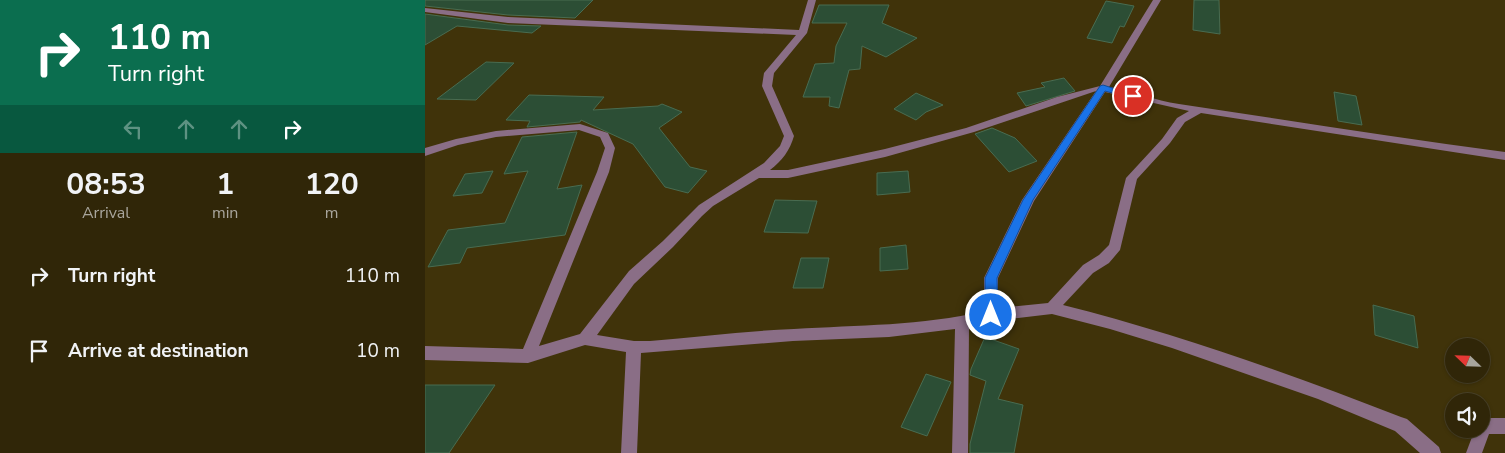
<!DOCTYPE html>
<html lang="en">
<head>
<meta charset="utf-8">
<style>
  body { margin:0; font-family:"Nunito Sans",sans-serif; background:#3c3216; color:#f1f3f6; height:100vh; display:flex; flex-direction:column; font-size:19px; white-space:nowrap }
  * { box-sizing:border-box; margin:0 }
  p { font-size:16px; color:#a8a59c }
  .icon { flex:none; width:28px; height:28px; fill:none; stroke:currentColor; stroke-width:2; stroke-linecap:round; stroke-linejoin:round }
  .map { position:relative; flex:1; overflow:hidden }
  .panel { display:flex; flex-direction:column; background:#302608; width:425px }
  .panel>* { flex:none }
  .top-card { background:#0b6e4f; color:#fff; overflow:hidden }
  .needle { width:32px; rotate:293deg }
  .controls { position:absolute; left:1020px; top:338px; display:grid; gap:10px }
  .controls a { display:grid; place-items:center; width:45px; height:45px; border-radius:50%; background:#302608; box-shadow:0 1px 4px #0004,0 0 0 1px #4b4329; font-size:25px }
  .pin { position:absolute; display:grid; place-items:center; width:42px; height:42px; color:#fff; margin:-21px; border:2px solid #fff; border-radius:50%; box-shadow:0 1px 5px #0007 }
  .me { position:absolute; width:55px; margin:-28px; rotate:0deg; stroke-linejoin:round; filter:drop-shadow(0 0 4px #0008) }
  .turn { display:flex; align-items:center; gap:18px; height:105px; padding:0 25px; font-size:22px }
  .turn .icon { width:65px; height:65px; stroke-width:2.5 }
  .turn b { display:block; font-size:35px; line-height:42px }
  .lanes { display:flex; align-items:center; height:48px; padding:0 25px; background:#0003; justify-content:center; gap:25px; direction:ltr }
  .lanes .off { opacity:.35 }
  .eta { display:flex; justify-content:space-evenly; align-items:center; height:85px; text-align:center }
  .eta b { font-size:30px; font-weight:700; line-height:35px }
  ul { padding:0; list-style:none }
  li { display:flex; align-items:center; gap:15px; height:75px; padding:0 25px }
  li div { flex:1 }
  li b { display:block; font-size:19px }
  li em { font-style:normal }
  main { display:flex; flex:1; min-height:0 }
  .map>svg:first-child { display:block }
  .building { fill:#2c4e35; stroke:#496c51 }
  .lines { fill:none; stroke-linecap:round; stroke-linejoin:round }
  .minor { fill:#8a6e86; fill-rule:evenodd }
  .route { fill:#1a73e8; stroke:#114b97 }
</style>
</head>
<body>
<main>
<section class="panel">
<div class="top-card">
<div class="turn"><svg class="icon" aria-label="right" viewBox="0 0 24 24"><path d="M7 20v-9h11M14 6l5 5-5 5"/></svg><div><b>110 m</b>Turn right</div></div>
<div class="lanes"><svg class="icon off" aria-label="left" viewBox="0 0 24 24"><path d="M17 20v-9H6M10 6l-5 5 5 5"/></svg><svg class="icon off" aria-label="ahead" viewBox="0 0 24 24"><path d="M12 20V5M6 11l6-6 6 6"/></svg><svg class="icon off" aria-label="ahead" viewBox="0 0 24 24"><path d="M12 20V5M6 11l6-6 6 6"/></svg><svg class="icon" aria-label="right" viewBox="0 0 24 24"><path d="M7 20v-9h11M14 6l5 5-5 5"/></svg></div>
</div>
<div class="eta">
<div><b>08:53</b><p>Arrival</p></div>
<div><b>1</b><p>min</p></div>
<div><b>120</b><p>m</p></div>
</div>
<ul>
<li><svg class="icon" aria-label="right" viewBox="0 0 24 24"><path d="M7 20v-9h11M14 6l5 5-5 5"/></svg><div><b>Turn right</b></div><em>110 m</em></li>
<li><svg class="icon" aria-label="arrive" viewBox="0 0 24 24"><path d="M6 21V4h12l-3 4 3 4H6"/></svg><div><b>Arrive at destination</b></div><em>10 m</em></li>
</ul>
</section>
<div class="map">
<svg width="1080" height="453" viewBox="0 0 1080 453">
  <rect width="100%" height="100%" fill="#40330a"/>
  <g class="building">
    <polygon points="0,0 168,0 150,18 83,15 0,6"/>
    <polygon points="769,0 794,0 795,34 768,30"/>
    <polygon points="681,1 709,6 699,27 695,26 687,43 662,38"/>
    <polygon points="394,5 464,5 457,23 492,38 461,57 437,46 435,69 424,70 414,108 404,106 405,97 378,97 390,64 409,63 411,46 422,23 387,23"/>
    <polygon points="0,14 83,25 116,26 107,33 32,26 0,45"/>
    <polygon points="61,62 89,63 51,100 12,99"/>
    <polygon points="639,78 650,91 601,106 592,93 620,87 616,83"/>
    <polygon points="909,92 931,96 937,125 913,121"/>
    <polygon points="491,93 518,105 501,112 491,120 469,109"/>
    <polygon points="104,95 179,97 168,110 233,106 237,104 257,112 234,128 265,167 282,171 263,193 240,187 208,144 156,120 155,122 102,127 105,121 81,120"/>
    <polygon points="567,128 590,138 612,161 584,172 550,134"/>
    <polygon points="152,132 132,189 157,185 140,235 42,248 35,263 3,267 23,230 80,223 103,171 79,174 97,137"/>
    <polygon points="68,171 57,193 28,196 40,174"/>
    <polygon points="483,171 485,192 452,195 452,173"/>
    <polygon points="350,200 392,201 383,233 339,232"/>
    <polygon points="481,245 483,269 455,271 455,248"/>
    <polygon points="376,258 404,258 398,288 368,288"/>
    <polygon points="948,305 989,316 993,348 950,335"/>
    <polygon points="560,337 594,349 573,399 598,405 589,453 545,453 545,444 561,381 545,375 546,369"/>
    <polygon points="501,374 526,382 502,436 476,427"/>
    <polygon points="0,385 70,385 24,453 0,453"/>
  </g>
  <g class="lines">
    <g class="minor">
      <path d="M383,0h8l-9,33 -33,40 -2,13 22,50c-4,14 -12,25 -24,34h18l97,-21 81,-21 91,-31 43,-11 53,-86h8l-52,87c23,3 46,14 70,17 108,16 217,34 326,48v8l-304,-47 -16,9 -15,21 -33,36 -17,71 -11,13 -16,10 -30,32c115,29 227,69 338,112l6,2 32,28 2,6h-21l-25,-22 -77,-32 -146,-51 -62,-19 -58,-15 -61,7 -22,5 -1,127h-16l3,-124 -66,8 -96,4 -152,12 -4,100h-16l5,-101 -41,-7 -57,18 -103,-3v-14l98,3 74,-177 8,-24 -5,-11 -21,-7 -83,7 -38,8 -33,11v-8l31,-9 40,-8 84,-7 28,9 7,15 -6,24 -70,174 41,-12 49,-63 34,-30 36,-36 65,-42 16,-17 4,-10 -22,-50 2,-13 32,-38 -288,-12 -83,-11v-4l83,9 291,13zM671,91l-74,109 -38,78v33c-62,15 -126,14 -190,18 -48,2 -96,8 -144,12h-16l-37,-6 37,-51 39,-37 29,-31 11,-10 46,-28h29l97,-21 89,-25zM680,92l84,19 -12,7 -15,21 -36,39 -17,67 -10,10 -16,10 -35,38 -50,5v-30l36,-77z"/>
      <polygon points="1059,418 1080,418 1080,434 1064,434 1057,453 1041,453 1050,429 1056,429 1056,419"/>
    </g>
  </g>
  <polygon class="route" points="678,85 713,96 708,99 680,91 608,200 572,278 573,315 571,318 566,320 562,318 560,315 560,278 598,200 675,86"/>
</svg>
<div class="controls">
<a><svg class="needle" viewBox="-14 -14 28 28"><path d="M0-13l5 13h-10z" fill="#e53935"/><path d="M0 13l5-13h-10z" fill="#a8a59c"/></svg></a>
<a><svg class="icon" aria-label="sound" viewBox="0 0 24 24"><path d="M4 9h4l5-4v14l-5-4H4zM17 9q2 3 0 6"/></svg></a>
</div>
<div class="pin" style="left:708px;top:96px;background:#d93025"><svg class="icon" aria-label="arrive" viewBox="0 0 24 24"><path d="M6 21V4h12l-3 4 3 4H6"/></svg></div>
<svg class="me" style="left:566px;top:315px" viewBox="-20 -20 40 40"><circle r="17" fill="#1a73e8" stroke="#fff" stroke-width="3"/><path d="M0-11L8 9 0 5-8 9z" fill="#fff"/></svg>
</div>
</main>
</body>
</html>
